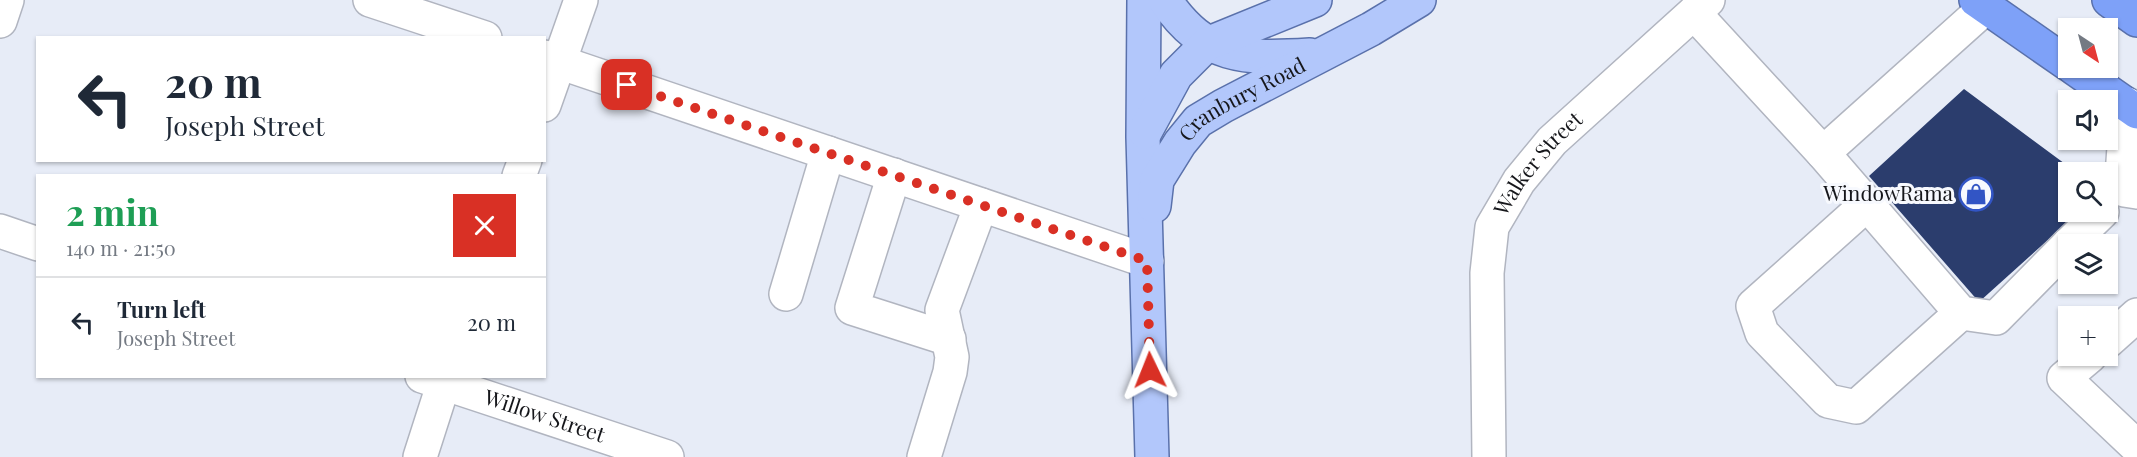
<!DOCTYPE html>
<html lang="en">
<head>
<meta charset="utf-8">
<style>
  body { margin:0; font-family:"Playfair Display",serif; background:#f2f2f3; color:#1f2937; height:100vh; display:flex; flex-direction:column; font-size:22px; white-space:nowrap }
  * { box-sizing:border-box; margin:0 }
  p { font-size:20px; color:#747a83 }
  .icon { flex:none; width:33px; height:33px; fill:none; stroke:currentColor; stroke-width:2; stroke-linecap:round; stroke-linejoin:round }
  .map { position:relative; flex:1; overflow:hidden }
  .panel { position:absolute; left:36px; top:174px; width:510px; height:204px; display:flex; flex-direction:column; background:#fff; border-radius:0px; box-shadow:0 2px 4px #0004 }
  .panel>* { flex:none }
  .hud { position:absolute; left:36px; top:36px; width:510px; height:126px; border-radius:0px; box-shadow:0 2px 4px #0004; background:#fff; color:#1f2937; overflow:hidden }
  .needle { width:39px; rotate:144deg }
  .controls { position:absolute; left:2058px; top:18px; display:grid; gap:12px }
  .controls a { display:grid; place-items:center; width:60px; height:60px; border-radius:0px; background:#fff; box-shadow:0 2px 4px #0004; font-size:30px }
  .pin { position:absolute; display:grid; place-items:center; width:51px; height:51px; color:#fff; margin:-26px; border-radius:12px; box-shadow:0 3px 9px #0006 }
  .me { position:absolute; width:66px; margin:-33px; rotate:358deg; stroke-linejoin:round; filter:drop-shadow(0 0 4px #0008) }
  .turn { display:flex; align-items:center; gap:21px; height:126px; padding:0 30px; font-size:27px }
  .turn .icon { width:78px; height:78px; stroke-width:2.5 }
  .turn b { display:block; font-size:42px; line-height:51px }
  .round { display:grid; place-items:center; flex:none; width:63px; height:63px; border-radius:0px; background:#f2f2f3 }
  .summary { display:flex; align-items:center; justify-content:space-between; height:102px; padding:0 30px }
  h1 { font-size:36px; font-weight:700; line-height:45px; color:#1e9e55 }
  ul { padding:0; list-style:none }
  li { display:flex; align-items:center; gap:18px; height:90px; padding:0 30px; border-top:2px solid #e0e1e3 }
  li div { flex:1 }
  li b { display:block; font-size:22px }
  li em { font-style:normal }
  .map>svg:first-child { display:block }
  .building { fill:#2b3d6d }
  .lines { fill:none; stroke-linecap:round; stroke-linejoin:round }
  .minor-casing { stroke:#b1b5c0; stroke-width:36 }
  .major-casing { stroke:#5a71ab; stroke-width:36 }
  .highway-casing { stroke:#5a71ab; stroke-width:36 }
  .minor { stroke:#fff; stroke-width:33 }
  .major { stroke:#b2c7fb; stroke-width:33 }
  .highway { stroke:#7ea1f8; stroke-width:33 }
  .route { stroke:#d93025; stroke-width:10; stroke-dasharray:0 18 }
  .labels { text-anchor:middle; stroke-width:6; stroke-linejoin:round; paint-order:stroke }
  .street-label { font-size:21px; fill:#16171b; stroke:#f7f9fe }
  .poi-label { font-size:21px; fill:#16171b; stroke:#f7f9fe; text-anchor:end }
</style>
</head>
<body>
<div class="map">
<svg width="2137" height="457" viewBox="0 0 2137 457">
  <rect width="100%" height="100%" fill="#e7ecf7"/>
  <polygon class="building" points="1964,89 2076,172 2068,172 2068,212 2079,212 1979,302 1869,176"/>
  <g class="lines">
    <defs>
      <g id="minor">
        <polyline points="370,0 485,38"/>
        <polyline points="1986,7 1823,153 1961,313 1996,318 2068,245"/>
        <polyline points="1694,13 1823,153"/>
        <polyline points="0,21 7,0"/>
        <polyline points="544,57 1147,261"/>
        <polyline points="2127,104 2122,176 2124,190 2137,192"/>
        <polyline points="544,105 581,0"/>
        <polyline points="894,175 852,308 949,339"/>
        <polyline points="519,176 525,160"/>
        <polyline points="1867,204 1753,306 1762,333 1828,401 1856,407 1961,313"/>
        <polyline points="0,231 38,244"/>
        <polyline points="2069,244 2102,212"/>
        <polyline points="786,294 828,153"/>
        <polyline points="2108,341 2137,315"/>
        <polyline points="2090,356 2064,378 2137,447"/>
        <path id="s1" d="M422,376l245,81"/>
        <polyline points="420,457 446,376"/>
        <polyline points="924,457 950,372 952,357 942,310 981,205"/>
        <path id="s2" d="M1489,457l-2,-184 5,-46 27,-46 33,-40 156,-141"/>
      </g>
      <g id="major">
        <polyline points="1144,0 1143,137 1152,457"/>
        <path d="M1165,0c40,59 79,59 145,55"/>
        <polyline points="1145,132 1176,75 1207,44 1315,0"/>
        <path id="s3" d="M1154,206l3,-26 23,-37 18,-22 25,-15 148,-77 48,-29"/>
      </g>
      <g id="highway">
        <polyline points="1976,0 2068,64"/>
        <polyline points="2109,0 2137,20"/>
        <polyline points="2074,68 2137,112"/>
      </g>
    </defs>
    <use href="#minor" class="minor-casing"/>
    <use href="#major" class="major-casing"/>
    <use href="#highway" class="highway-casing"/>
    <use href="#minor" class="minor"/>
    <use href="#major" class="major"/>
    <use href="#highway" class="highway"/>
  </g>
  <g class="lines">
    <polyline class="route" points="627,85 1147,261 1150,370"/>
  </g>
  <defs>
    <symbol id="shop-ring" viewBox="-11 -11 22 22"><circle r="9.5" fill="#f7f9fe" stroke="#3255c5" stroke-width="1.5"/><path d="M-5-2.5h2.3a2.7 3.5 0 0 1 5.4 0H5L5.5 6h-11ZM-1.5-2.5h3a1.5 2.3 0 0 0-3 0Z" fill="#3255c5"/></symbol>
  </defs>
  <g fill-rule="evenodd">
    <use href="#shop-ring" x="1957" y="175" width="38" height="38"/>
  </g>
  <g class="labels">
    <g class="street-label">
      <text dy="7" stroke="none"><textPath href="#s3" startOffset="147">Cranbury Road</textPath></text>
      <text dy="7" stroke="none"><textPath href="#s2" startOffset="309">Walker Street</textPath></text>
      <text dy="7" stroke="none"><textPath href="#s1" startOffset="129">Willow Street</textPath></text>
    </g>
    <g class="poi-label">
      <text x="1953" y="201">WindowRama</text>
    </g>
  </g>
</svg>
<div class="controls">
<a><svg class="needle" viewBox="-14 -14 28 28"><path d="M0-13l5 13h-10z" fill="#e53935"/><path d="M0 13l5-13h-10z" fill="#747a83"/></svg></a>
<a><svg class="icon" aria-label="sound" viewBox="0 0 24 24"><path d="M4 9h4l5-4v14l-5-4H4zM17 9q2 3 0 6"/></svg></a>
<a><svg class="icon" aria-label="search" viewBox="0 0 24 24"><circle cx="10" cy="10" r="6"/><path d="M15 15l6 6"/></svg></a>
<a><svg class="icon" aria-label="layers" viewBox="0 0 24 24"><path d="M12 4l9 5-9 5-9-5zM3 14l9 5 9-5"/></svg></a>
<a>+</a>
</div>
<div class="pin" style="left:627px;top:85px;background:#d93025"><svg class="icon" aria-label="arrive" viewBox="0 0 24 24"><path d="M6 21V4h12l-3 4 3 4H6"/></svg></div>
<svg class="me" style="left:1150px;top:370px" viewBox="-20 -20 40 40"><path d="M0-17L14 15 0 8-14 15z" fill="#d93025" stroke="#fff" stroke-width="4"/></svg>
<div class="hud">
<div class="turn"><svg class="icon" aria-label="left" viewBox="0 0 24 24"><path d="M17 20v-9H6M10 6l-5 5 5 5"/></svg><div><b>20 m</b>Joseph Street</div></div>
</div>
<section class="panel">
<div class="summary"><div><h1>2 min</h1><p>140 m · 21:50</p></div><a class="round" style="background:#d93025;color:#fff"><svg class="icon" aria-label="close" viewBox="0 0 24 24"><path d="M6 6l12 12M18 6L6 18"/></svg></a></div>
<ul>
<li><svg class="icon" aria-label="left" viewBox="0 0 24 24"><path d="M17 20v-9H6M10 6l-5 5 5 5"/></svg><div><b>Turn left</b><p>Joseph Street</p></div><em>20 m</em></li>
</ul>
</section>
</div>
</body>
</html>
